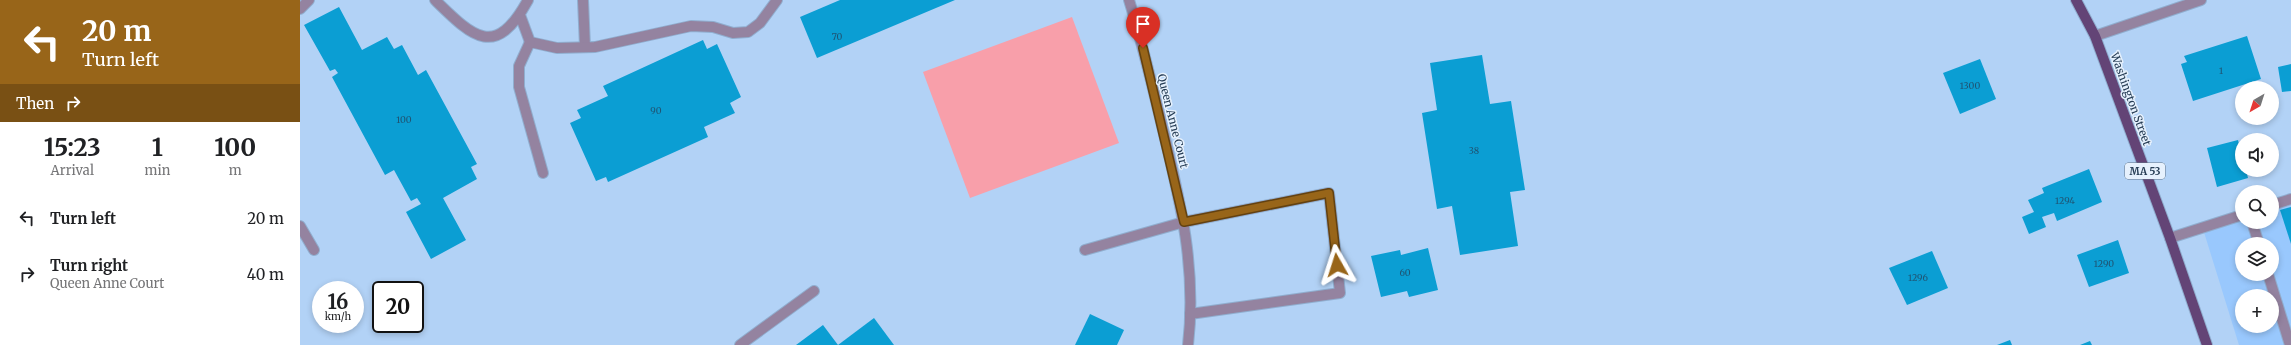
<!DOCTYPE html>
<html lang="en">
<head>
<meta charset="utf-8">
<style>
  body { margin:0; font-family:Merriweather,serif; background:#f2f2f2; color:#202124; height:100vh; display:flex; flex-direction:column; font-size:15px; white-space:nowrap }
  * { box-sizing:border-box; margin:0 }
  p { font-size:13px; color:#757577 }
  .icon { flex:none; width:22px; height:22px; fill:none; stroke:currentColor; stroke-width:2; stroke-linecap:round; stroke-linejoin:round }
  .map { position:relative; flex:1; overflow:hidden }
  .side { display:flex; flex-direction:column; background:#fff; width:300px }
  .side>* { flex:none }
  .banner { background:#986519; color:#fff; overflow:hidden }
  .needle { width:26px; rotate:219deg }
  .buttons { position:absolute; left:1935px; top:81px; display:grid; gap:8px }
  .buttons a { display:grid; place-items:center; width:44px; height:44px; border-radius:50%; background:#fff; box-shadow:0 2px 6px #0003; font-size:20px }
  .speed { position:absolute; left:12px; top:281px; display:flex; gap:8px; font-size:20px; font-weight:700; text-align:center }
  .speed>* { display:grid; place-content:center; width:52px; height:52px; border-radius:50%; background:#fff; box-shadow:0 2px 6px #0003; line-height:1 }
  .speed small { font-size:10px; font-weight:400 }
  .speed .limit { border:2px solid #111; border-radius:6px; background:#fff; color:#111 }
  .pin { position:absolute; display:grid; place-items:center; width:34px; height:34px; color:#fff; margin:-41px -17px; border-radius:50% 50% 50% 0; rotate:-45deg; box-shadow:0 0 4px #0007 }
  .pin .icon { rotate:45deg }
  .me { position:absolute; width:44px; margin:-22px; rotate:354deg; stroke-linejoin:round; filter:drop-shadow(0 0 3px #0008) }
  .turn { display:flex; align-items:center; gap:14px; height:84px; padding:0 16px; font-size:18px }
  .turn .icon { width:52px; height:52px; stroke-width:2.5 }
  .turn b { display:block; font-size:28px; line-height:34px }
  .then { display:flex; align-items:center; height:38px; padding:0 16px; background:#0003; gap:8px; font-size:15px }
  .eta { display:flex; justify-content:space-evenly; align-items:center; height:68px; text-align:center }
  .eta b { font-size:24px; font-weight:700; line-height:28px }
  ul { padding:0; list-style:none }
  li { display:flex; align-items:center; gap:12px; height:56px; padding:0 16px }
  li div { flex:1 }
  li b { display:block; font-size:15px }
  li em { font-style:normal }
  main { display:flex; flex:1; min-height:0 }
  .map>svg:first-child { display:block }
  .built { fill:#99c8fd; fill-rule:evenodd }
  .green { fill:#f89faa }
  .building { fill:#0b9ed3 }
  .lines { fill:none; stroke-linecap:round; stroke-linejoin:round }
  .minor-casing { stroke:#90aecf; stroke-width:12 }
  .major-casing { stroke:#90aecf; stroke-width:12 }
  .minor { stroke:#9483a0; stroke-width:10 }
  .major { stroke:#634476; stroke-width:10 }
  .route-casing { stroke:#634210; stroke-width:10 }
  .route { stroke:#986519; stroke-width:7 }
  .labels { text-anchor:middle; stroke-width:3; stroke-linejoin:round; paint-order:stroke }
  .number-label { font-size:9px; fill:#1f5574 }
  .shield { fill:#e6f1fd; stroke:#607387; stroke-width:1 }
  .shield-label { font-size:10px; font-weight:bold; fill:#263d55 }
  .street-label { font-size:11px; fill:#263d55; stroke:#e6f1fd }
</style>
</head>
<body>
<main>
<section class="side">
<div class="banner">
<div class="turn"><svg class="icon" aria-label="left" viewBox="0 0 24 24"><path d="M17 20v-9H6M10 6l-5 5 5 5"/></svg><div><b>20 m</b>Turn left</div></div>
<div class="then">Then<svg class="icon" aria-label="right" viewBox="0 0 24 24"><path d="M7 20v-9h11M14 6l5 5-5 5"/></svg></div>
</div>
<div class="eta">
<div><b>15:23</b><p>Arrival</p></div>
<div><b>1</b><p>min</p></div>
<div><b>100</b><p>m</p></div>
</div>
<ul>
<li><svg class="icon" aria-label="left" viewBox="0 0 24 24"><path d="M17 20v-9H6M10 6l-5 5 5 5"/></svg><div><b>Turn left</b></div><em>20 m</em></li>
<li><svg class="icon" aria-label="right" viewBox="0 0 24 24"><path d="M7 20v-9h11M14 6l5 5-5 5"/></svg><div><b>Turn right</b><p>Queen Anne Court</p></div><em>40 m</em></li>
</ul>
</section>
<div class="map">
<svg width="1991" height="345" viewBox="0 0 1991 345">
  <rect width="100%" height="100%" fill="#b2d2f6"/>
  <path class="built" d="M1991,193v152h-52l-36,-116 39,-16v9h30v-21zM1942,244h30v30h-30zM1942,296h30v30h-30z"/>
  <polygon class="green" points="772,17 819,143 670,198 623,72"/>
  <g class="building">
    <polygon points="540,0 655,0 517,58 500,17"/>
    <polygon points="39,7 62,50 87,37 94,49 102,45 118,75 126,70 177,164 171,167 177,179 143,198 166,240 131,259 106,212 121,204 117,198 111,201 94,170 85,175 32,77 38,73 35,69 30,71 4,25"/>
    <polygon points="1947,36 1961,79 1893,101 1881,64 1887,62 1884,56"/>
    <polygon points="403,40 407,49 417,44 441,97 430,103 435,113 404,127 408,137 308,182 306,177 296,181 270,123 281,118 277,110 308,96 303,86"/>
    <polygon points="1182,55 1190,104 1211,101 1225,190 1210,192 1218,246 1160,255 1152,206 1137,209 1122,113 1137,110 1130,63"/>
    <polygon points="1680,59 1696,99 1660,114 1643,73"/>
    <polygon points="1991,64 1991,91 1982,92 1978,67"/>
    <polygon points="1938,140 1942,156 1942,170 1946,170 1948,178 1917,187 1907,148"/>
    <polygon points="1789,169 1802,202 1757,221 1754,213 1742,217 1746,227 1729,234 1722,217 1734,212 1728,200 1744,193 1742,188"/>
    <polygon points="1991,207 1991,244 1980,210"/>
    <polygon points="1818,240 1829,273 1789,287 1777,255"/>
    <polygon points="1128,248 1138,290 1109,297 1107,291 1081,297 1071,256 1100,250 1101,255"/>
    <polygon points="1632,251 1648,288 1607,305 1589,268"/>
    <polygon points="790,314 824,330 817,345 775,345"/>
    <polygon points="574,318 594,345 538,345"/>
    <polygon points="523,325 538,345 496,345"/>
    <polygon points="1710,340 1712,345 1697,345"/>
    <polygon points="1790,341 1792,345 1780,345"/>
  </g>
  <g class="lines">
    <defs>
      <g id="minor">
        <path d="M135,0c38,37 60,60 93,0"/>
        <polyline points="283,0 285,47"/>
        <path d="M829,0c13,42 23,84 33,126 18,74 35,142 26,219"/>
        <polyline points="0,9 9,0"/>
        <polyline points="220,15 230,42 257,48 295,47 391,26 413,27 433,33 448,32 460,23 477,0"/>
        <polyline points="1795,36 1901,0"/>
        <polyline points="230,42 219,66 219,87 243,173"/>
        <polyline points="1972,205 1991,199"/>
        <polyline points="1952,222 1959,244"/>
        <polyline points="0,226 14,250"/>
        <polyline points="1870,238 1942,215"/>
        <polyline points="785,250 884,222 1029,193 1040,293 890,314"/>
        <polyline points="1968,274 1990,345"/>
        <polyline points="440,345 514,291"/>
      </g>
      <polyline id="major" points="1776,0 1795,36 1870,238 1907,345"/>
    </defs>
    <use href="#minor" class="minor-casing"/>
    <use href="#major" class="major-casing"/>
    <use href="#minor" class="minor"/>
    <use href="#major" class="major"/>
  </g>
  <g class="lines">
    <defs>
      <polyline id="route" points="843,48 884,222 1029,193 1037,265"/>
    </defs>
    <use href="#route" class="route-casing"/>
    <use href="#route" class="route"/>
  </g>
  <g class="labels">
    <g class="number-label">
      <text x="537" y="40">70</text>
      <text x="1921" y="74">1</text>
      <text x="1670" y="89">1300</text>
      <text x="356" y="114">90</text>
      <text x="104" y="123">100</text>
      <text x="1174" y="154">38</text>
      <text x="1765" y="204">1294</text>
      <text x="1804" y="267">1290</text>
      <text x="1105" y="276">60</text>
      <text x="1618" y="281">1296</text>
    </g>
    <rect class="shield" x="1825" y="163" width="40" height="16" rx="3"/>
    <g class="shield-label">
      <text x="1845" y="175">MA 53</text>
    </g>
    <g class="street-label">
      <text transform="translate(1831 99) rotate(70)" y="4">Washington Street</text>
      <text transform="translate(873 121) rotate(76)" y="4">Queen Anne Court</text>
    </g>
  </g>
</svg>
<div class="buttons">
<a><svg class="needle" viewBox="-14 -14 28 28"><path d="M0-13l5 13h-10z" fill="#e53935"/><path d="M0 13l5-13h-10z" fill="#757577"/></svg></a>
<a><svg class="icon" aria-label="sound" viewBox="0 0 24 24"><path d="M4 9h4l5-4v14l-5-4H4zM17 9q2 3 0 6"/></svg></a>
<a><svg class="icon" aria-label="search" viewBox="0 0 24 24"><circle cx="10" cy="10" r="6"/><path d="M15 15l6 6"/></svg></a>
<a><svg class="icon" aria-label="layers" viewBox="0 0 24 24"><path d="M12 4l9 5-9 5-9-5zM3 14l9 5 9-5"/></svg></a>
<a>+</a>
</div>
<div class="speed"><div>16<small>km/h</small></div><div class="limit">20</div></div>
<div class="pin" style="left:843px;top:48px;background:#d93025"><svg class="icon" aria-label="arrive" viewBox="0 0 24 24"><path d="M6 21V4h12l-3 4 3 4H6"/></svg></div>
<svg class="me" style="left:1037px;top:265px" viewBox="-20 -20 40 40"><path d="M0-17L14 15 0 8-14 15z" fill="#986519" stroke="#fff" stroke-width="4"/></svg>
</div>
</main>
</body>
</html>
